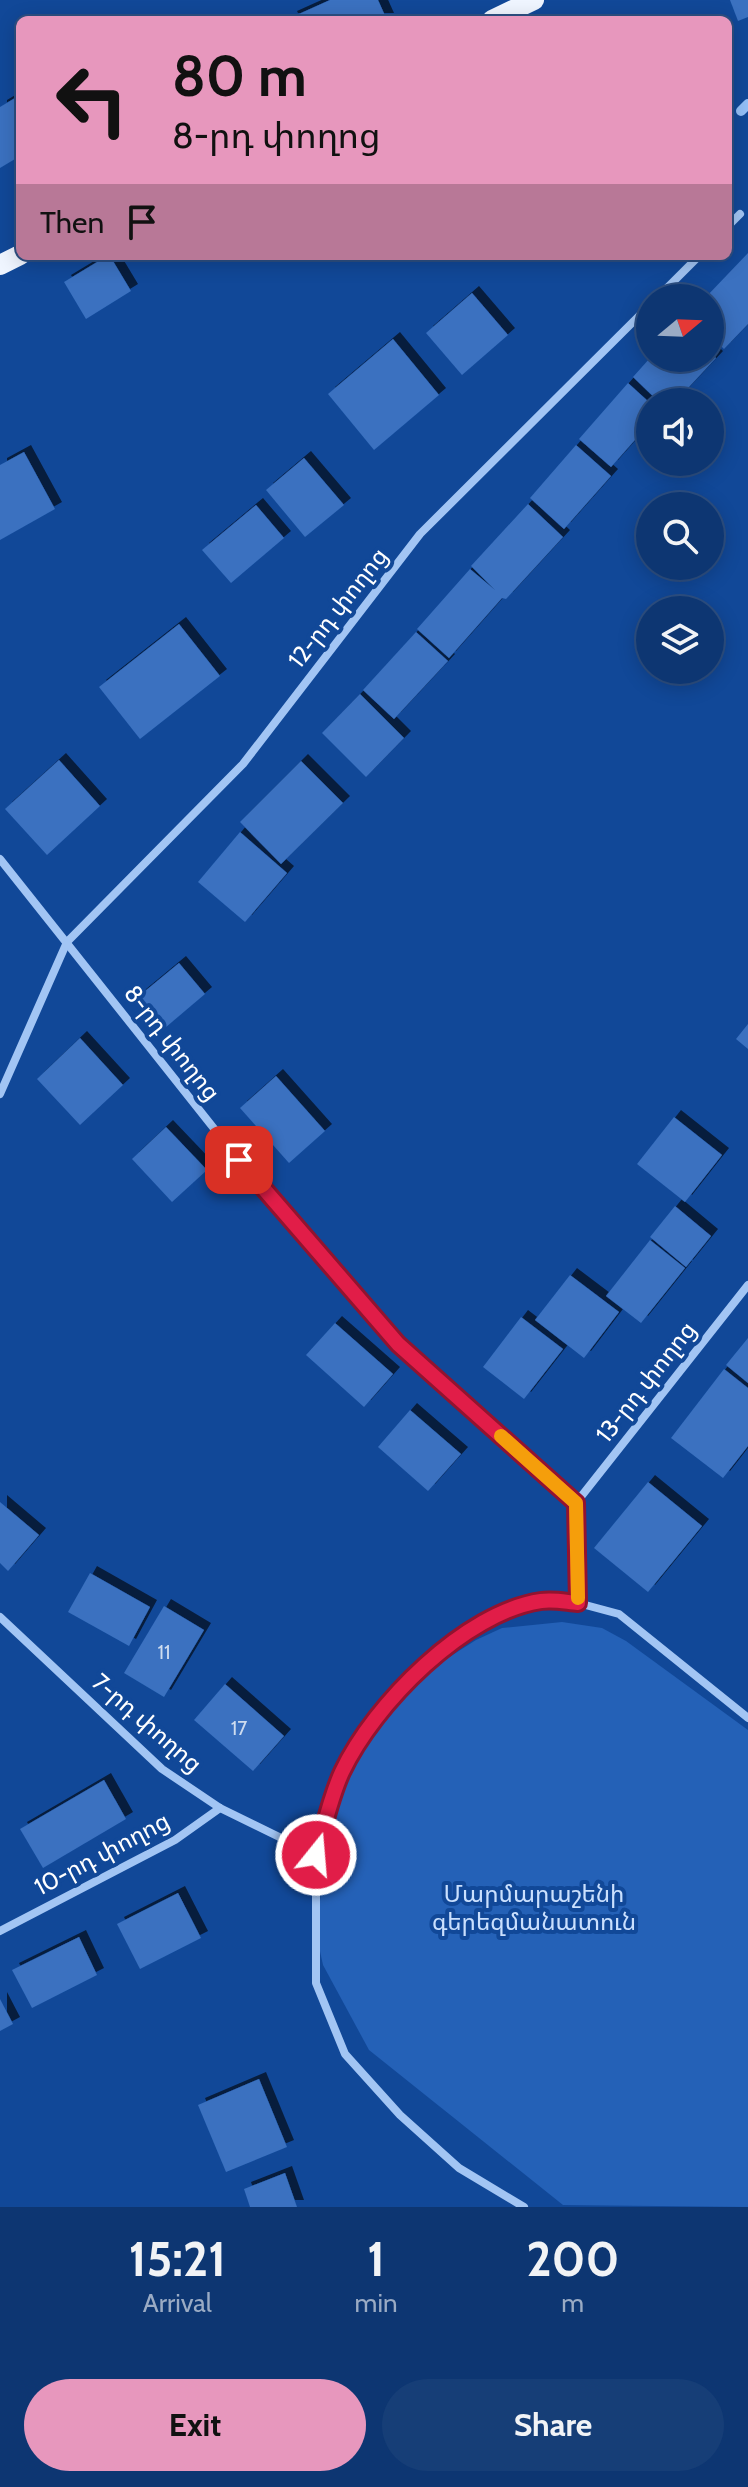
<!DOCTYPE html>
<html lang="en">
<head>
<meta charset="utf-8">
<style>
  body { margin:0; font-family:Cabin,"Noto Sans Armenian",sans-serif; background:#163e77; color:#f1f3f6; height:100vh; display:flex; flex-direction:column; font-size:30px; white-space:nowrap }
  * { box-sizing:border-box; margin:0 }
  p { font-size:26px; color:#9aabc4 }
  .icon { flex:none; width:44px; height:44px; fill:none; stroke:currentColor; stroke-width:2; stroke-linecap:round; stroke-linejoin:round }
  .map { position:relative; height:2207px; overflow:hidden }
  .drawer { display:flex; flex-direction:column; background:#0d3672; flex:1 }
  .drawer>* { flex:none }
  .guide { position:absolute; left:16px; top:16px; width:716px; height:244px; border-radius:12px; box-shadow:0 4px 20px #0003,0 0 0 2px #2d5084; background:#e797bd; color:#111; overflow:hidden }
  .needle { width:52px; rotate:71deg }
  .tools { position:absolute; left:636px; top:284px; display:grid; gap:16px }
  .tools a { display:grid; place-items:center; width:88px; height:88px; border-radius:50%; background:#0d3672; box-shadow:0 4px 20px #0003,0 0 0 2px #2d5084; font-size:40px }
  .pin { position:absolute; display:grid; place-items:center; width:68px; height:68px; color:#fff; margin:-34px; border-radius:16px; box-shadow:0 4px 12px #0006 }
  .me { position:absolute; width:88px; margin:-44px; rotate:17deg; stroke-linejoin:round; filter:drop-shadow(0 0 6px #0008) }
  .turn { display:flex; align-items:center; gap:28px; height:168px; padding:0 24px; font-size:36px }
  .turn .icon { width:104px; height:104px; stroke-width:2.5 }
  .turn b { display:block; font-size:56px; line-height:68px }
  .then { display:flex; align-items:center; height:76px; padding:0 24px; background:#0003; gap:16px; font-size:30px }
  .eta { display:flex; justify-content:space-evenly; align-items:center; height:136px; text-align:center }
  .eta b { font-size:48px; font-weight:700; line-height:56px }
  .primary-button { display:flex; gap:16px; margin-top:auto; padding:16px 24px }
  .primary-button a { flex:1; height:92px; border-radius:48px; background:#e797bd; color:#111; font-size:32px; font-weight:700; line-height:92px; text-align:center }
  .primary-button a+a { background:#163e77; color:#f1f3f6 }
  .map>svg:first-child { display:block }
  .green { fill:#2461b7 }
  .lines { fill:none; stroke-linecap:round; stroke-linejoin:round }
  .stream { stroke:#94bff7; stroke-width:10 }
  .building { fill:#3a71c0; filter:url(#shadow) }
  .minor { stroke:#a2c5f4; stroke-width:8 }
  .primary { stroke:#eff5ff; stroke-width:20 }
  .route-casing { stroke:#92132f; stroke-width:20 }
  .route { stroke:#e11d48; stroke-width:14 }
  .slow { stroke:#f59e0b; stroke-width:14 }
  .labels { text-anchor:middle; stroke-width:8; stroke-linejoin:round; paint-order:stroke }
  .number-label { font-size:20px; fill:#cedcef }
  .street-label { font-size:24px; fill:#fff; stroke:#114898 }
  .park-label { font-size:24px; fill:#cae0fe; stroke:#114898 }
</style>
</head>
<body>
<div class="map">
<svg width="748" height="2207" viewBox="0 0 748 2207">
  <defs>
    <filter id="shadow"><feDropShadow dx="7" dy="-7" stdDeviation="0" flood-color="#0009"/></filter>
  </defs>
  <rect width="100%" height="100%" fill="#114898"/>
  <polygon class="green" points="562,1622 602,1628 626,1641 748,1730 748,2207 563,2205 369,2050 323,1965 316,1933 326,1853 349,1772 381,1718 418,1677 476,1640 502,1628"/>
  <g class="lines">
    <polyline class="stream" points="741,111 748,104"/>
  </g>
  <g class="building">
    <polygon points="330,0 378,0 387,20 291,20 290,18"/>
    <polygon points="730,0 748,0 748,17 738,21"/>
    <polygon points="15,98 20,107 20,156 0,168 0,107"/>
    <polygon points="748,253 748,324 724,349 710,335 710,298 705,298"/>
    <polygon points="107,256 110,256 131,291 86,319 64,282"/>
    <polygon points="472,293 508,335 462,375 426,333"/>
    <polygon points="393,339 439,395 374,450 328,394"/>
    <polygon points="710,352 716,358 675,402 659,402 633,377 650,358 710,358"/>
    <polygon points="628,383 650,403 650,423 611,467 579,439"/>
    <polygon points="576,445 611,476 564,529 530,498"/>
    <polygon points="24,452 55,509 0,540 0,465"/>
    <polygon points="304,458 344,505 305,537 266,490"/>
    <polygon points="528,504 563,537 506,599 502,598 449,658 417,629 470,569 495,590 471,566"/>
    <polygon points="256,505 284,538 231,583 202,550"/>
    <polygon points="179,624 220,676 140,739 99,687"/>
    <polygon points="416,632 448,661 394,719 363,690"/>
    <polygon points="360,694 404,738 366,777 322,733"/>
    <polygon points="59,760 100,806 47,855 5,809"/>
    <polygon points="301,761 343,803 281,864 240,822"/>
    <polygon points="240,832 287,873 245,922 198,882"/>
    <polygon points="179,963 205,994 159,1033 133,1001"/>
    <polygon points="748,1024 748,1049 736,1039"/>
    <polygon points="80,1038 123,1085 80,1125 37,1079"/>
    <polygon points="276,1076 325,1131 289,1163 240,1108"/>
    <polygon points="674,1117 722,1155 685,1202 637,1164"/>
    <polygon points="166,1127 207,1170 172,1202 132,1159"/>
    <polygon points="675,1206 711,1236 686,1267 650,1237"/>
    <polygon points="650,1240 685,1268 641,1323 606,1296"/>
    <polygon points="570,1275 619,1312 584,1358 535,1320"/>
    <polygon points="521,1317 563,1349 524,1399 483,1367"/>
    <polygon points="335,1323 393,1374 364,1407 306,1355"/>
    <polygon points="748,1338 748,1383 726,1365"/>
    <polygon points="724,1369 748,1388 748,1446 723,1478 671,1438"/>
    <polygon points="410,1410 461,1454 428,1491 378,1447"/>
    <polygon points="648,1482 702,1526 648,1592 594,1548"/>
    <polygon points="0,1502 39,1535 8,1571 0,1563"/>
    <polygon points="90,1573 150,1607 129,1646 68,1612"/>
    <polygon points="164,1606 204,1630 164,1697 124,1673"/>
    <polygon points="225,1684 284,1736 253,1771 194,1720"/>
    <polygon points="104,1780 126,1819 43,1868 20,1829"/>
    <polygon points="178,1893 201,1938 140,1969 117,1924"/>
    <polygon points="79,1937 97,1975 32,2008 12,1970"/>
    <polygon points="0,1999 13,2024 0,2031"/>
    <polygon points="259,2079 287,2147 226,2172 198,2105"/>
    <polygon points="285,2173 297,2207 250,2207 244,2189"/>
  </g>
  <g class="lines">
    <g class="minor">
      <polyline points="728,226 740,214"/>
      <polyline points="657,298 699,256"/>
      <polyline points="0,859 239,1160 398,1344 576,1503 578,1603 619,1614 748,1718"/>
      <polyline points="0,1094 67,942 243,764 420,534 650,305"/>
      <polyline points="576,1503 748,1285"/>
      <polyline points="0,1617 162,1769 220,1808 316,1855"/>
      <polyline points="0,1931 175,1840 220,1808"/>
      <polyline points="524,2207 459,2168 400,2115 345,2054 316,1983 316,1855 341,1773 365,1733 405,1683 441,1652 500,1613 543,1601 578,1603"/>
    </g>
    <g class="primary">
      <polyline points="492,20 534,0"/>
      <polyline points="0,265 20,255"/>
    </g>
  </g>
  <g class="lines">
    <defs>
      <path id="route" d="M239,1160l159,184 178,159 2,100c-12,-1 -25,-4 -37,-2 -76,11 -167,103 -199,171 -12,26 -18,56 -26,83"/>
    </defs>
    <use href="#route" class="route-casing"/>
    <use href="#route" class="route"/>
    <polyline class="slow" points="501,1436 576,1503 578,1598"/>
  </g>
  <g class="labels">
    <g class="number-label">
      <text x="164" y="1659">11</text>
      <text x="239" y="1735">17</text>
    </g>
    <g class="street-label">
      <text transform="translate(338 608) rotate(-52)" y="8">12-րդ փողոց</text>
      <text transform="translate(172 1043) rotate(52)" y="8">8-րդ փողոց</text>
      <text transform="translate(646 1382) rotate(-52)" y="8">13-րդ փողոց</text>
      <text transform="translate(147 1723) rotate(41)" y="8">7-րդ փողոց</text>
      <text transform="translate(102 1854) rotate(-28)" y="8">10-րդ փողոց</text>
    </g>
    <g class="park-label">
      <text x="534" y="1902">Մարմարաշենի<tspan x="534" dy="28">գերեզմանատուն</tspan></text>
    </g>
  </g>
</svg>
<div class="tools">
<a><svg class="needle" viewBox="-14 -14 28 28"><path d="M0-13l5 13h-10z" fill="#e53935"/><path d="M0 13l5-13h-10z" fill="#9aabc4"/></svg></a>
<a><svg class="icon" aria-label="sound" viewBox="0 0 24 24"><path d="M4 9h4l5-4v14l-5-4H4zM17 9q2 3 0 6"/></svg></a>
<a><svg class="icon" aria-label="search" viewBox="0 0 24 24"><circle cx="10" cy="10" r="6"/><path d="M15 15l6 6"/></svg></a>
<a><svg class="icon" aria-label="layers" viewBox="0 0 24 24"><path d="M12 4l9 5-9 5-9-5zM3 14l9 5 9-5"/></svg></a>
</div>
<div class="pin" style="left:239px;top:1160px;background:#d93025"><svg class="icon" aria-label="arrive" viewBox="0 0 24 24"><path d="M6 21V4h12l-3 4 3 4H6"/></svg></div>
<svg class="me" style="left:316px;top:1855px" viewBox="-20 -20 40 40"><circle r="17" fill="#e11d48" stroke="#fff" stroke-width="3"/><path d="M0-11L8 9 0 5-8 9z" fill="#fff"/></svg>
<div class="guide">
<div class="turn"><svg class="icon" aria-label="left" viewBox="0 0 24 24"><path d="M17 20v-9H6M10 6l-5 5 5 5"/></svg><div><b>80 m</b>8-րդ փողոց</div></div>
<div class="then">Then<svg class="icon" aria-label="arrive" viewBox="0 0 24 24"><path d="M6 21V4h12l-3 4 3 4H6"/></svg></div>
</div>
</div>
<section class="drawer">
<div class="eta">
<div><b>15:21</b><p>Arrival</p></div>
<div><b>1</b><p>min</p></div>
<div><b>200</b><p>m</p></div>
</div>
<div class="primary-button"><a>Exit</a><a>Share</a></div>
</section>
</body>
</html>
